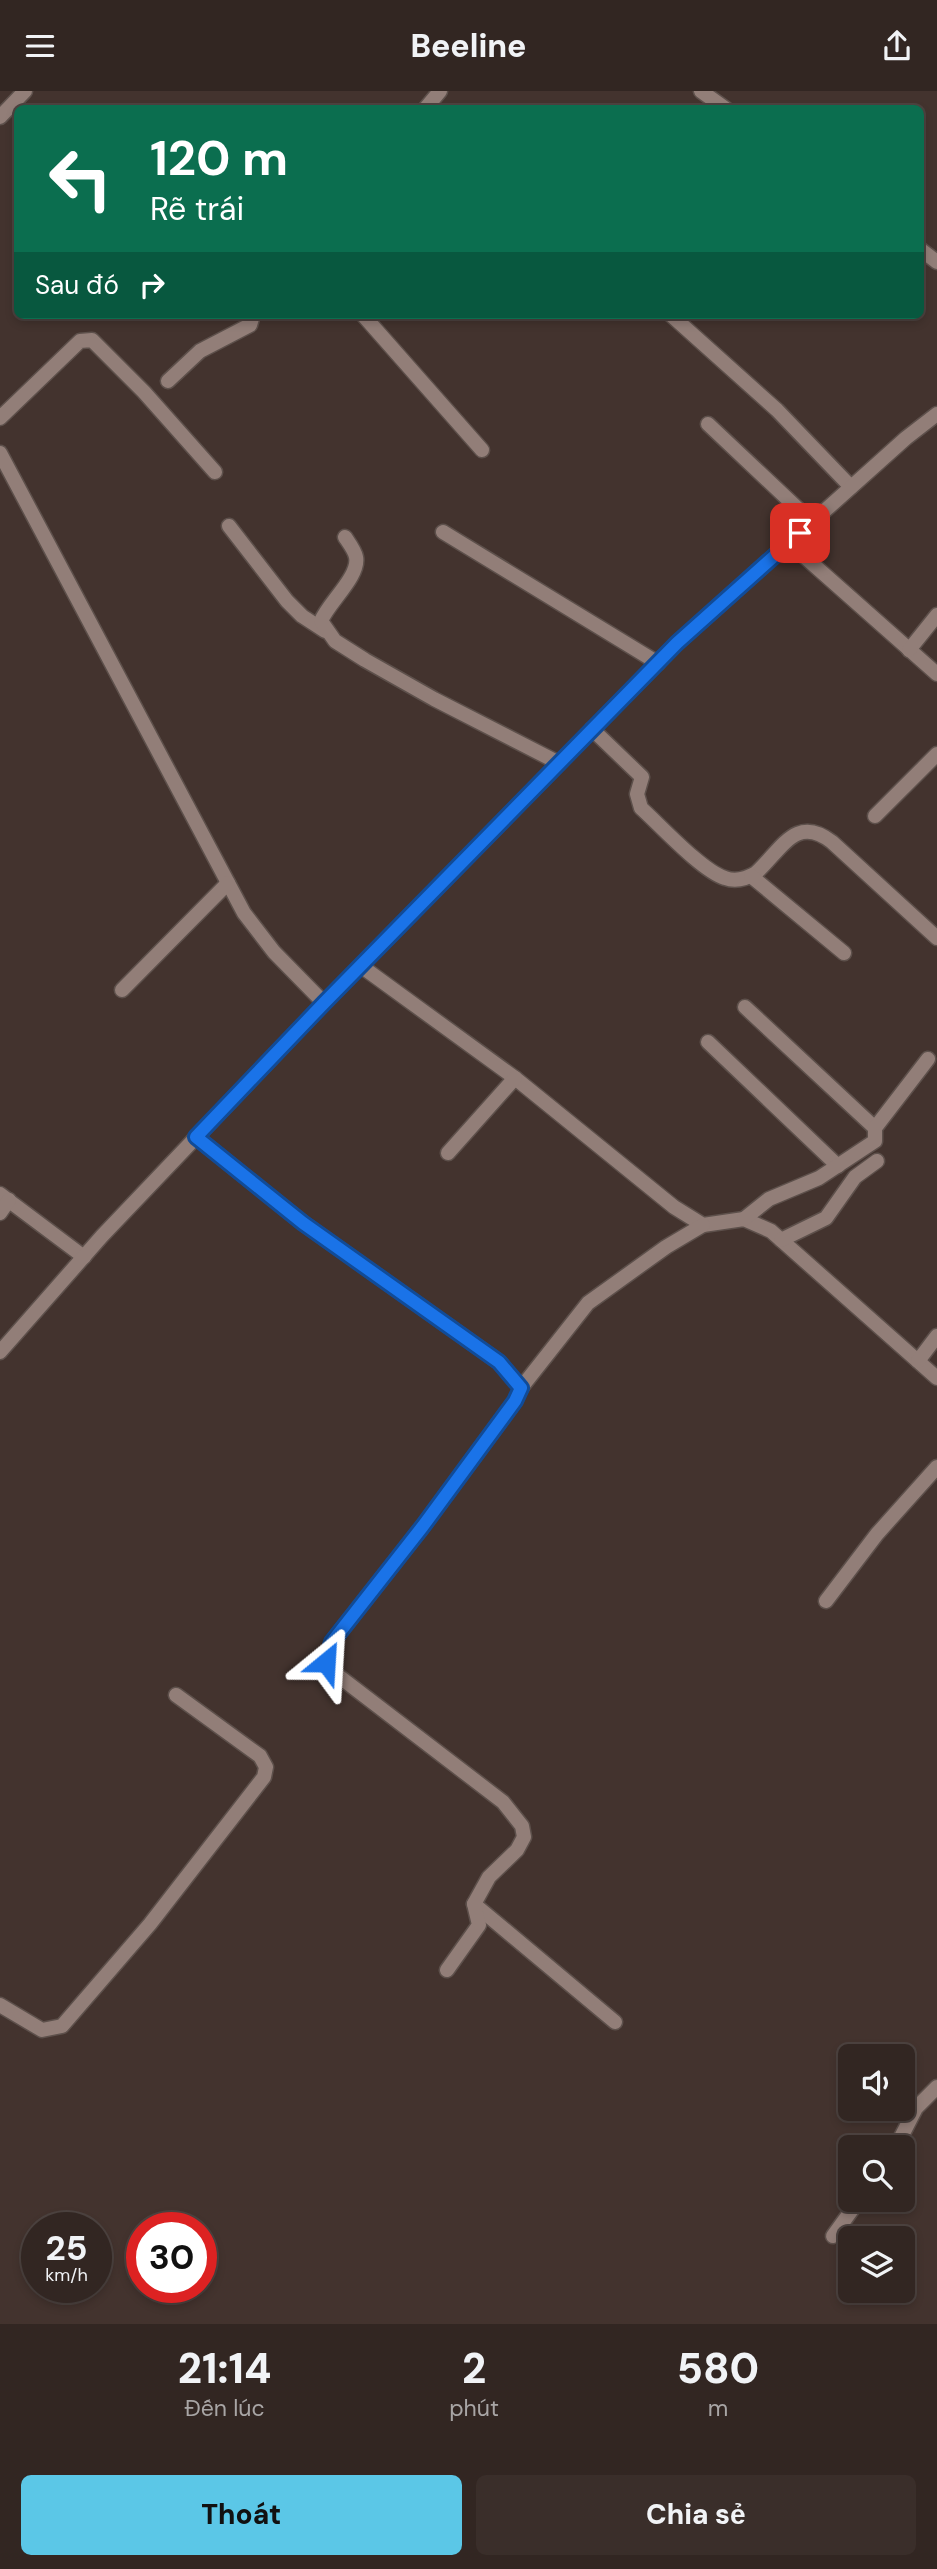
<!DOCTYPE html>
<html lang="vi">
<head>
<meta charset="utf-8">
<style>
  body { margin:0; font-family:"DM Sans",sans-serif; background:#3a2e2a; color:#f1f3f6; height:100vh; display:flex; flex-direction:column; font-size:26px; white-space:nowrap }
  * { box-sizing:border-box; margin:0 }
  p { font-size:23px; color:#a8a5a5 }
  .icon { flex:none; width:38px; height:38px; fill:none; stroke:currentColor; stroke-width:2; stroke-linecap:round; stroke-linejoin:round }
  .map { position:relative; height:2233px; overflow:hidden }
  .details { display:flex; flex-direction:column; background:#322622; flex:1 }
  .details>* { flex:none }
  .guide { position:absolute; left:14px; top:14px; width:910px; height:214px; border-radius:10px; box-shadow:0 4px 10px #0003,0 0 0 2px #4d4340; background:#0b6e4f; color:#fff; overflow:hidden }
  .buttons { position:absolute; left:838px; top:1953px; display:grid; gap:14px }
  .buttons a { display:grid; place-items:center; width:77px; height:77px; border-radius:10px; background:#322622; box-shadow:0 4px 10px #0003,0 0 0 2px #4d4340; font-size:35px }
  .speed { position:absolute; left:21px; top:2121px; display:flex; gap:14px; font-size:35px; font-weight:700; text-align:center }
  .speed>* { display:grid; place-content:center; width:91px; height:91px; border-radius:50%; background:#322622; box-shadow:0 4px 10px #0003,0 0 0 2px #4d4340; line-height:1 }
  .speed small { font-size:18px; font-weight:400 }
  .speed .limit { border:10px solid #d22; background:#fff; color:#111 }
  .pin { position:absolute; display:grid; place-items:center; width:60px; height:60px; color:#fff; margin:-30px; border-radius:14px; box-shadow:0 4px 10px #0006 }
  .me { position:absolute; width:77px; margin:-38px; rotate:27deg; stroke-linejoin:round; filter:drop-shadow(0 0 5px #0008) }
  .turn { display:flex; align-items:center; gap:24px; height:147px; padding:0 21px; font-size:32px }
  .turn .icon { width:91px; height:91px; stroke-width:2.5 }
  .turn b { display:block; font-size:49px; line-height:60px }
  .then { display:flex; align-items:center; height:66px; padding:0 21px; background:#0003; gap:14px; font-size:26px }
  .eta { display:flex; justify-content:space-evenly; align-items:center; height:119px; text-align:center }
  .eta b { font-size:42px; font-weight:800; line-height:49px }
  .action { display:flex; gap:14px; margin-top:auto; padding:14px 21px }
  .action a { flex:1; height:80px; border-radius:10px; background:#5bc7e7; color:#111; font-size:28px; font-weight:800; line-height:80px; text-align:center }
  .action a+a { background:#3a2e2a; color:#f1f3f6 }
  header { display:flex; justify-content:space-between; align-items:center; height:91px; padding:0 21px; background:#322622; font-size:32px; font-weight:800 }
  .map>svg:first-child { display:block }
  .lines { fill:none; stroke-linecap:round; stroke-linejoin:round }
  .minor-casing { stroke:#5d504b; stroke-width:17 }
  .tertiary-casing { stroke:#5d504b; stroke-width:17 }
  .minor { stroke:#927e78; stroke-width:14 }
  .tertiary { stroke:#927e78; stroke-width:14 }
  .route-casing { stroke:#114b97; stroke-width:18 }
  .route { stroke:#1a73e8; stroke-width:12 }
</style>
</head>
<body>
<header><svg class="icon" aria-label="menu" viewBox="0 0 24 24"><path d="M4 6h16M4 12h16M4 18h16"/></svg>Beeline<svg class="icon" aria-label="share" viewBox="0 0 24 24"><path d="M12 15V3M7 8l5-5 5 5M5 13v7h14v-7"/></svg></header>
<div class="map">
<svg width="937" height="2233" viewBox="0 0 937 2233">
  <rect width="100%" height="100%" fill="#43332e"/>
  <g class="lines">
    <defs>
      <g id="minor">
        <polyline points="425,18 440,0"/>
        <polyline points="0,26 25,0"/>
        <polyline points="363,224 482,359"/>
        <polyline points="671,224 777,319 851,396"/>
        <polyline points="168,290 200,260 250,234 253,224"/>
        <polyline points="0,327 80,250 92,249 144,301 215,381"/>
        <polyline points="708,333 812,431"/>
        <polyline points="0,362 244,822 274,861 324,912"/>
        <polyline points="229,435 287,510 302,525 325,540"/>
        <polyline points="443,441 658,572"/>
        <path d="M345,446c4,6 10,14 11,20 4,19 -28,46 -35,64l14,20 30,19 69,39 125,64"/>
        <polyline points="789,452 937,583"/>
        <polyline points="909,559 937,524"/>
        <path d="M592,638l50,48 -5,17 4,14c19,17 61,63 84,70 11,4 21,1 31,-5 26,-24 40,-59 76,-31l105,96"/>
        <polyline points="875,725 937,663"/>
        <polyline points="751,785 844,862"/>
        <polyline points="361,875 515,987 674,1116 703,1134 744,1128 771,1140 937,1287"/>
        <polyline points="122,899 228,792"/>
        <polyline points="745,916 875,1037"/>
        <polyline points="708,951 838,1075"/>
        <polyline points="196,1046 303,1132 499,1271 521,1297"/>
        <polyline points="448,1062 515,987"/>
        <polyline points="0,1103 84,1166"/>
        <polyline points="0,1122 9,1109"/>
        <polyline points="744,1128 769,1108 819,1087 875,1050 875,1037 928,968"/>
        <polyline points="781,1149 826,1127 855,1086 877,1070"/>
        <polyline points="0,1261 102,1145 324,912 677,552 906,347 937,323"/>
        <polyline points="918,1270 937,1245"/>
        <polyline points="826,1510 877,1443 937,1376"/>
        <polyline points="474,1813 615,1931"/>
        <polyline points="447,1879 479,1834 474,1813 489,1786 517,1759 524,1746 522,1735 503,1711 332,1580 326,1571 332,1551 423,1435 515,1310 521,1297 588,1212 666,1156 703,1134"/>
        <polyline points="0,1914 42,1939 62,1935 150,1833 264,1686 266,1676 260,1665 176,1604"/>
        <polyline points="896,2056 916,2017 937,1996"/>
        <polyline points="833,2145 859,2109"/>
      </g>
      <g id="tertiary">
        <polyline points="701,0 726,18"/>
        <polyline points="920,158 937,171"/>
      </g>
    </defs>
    <use href="#minor" class="minor-casing"/>
    <use href="#tertiary" class="tertiary-casing"/>
    <use href="#minor" class="minor"/>
    <use href="#tertiary" class="tertiary"/>
  </g>
  <g class="lines">
    <defs>
      <polyline id="route" points="326,1571 332,1551 423,1435 515,1310 521,1297 499,1271 303,1132 196,1046 324,912 677,552 800,442"/>
    </defs>
    <use href="#route" class="route-casing"/>
    <use href="#route" class="route"/>
  </g>
</svg>
<div class="buttons">
<a><svg class="icon" aria-label="sound" viewBox="0 0 24 24"><path d="M4 9h4l5-4v14l-5-4H4zM17 9q2 3 0 6"/></svg></a>
<a><svg class="icon" aria-label="search" viewBox="0 0 24 24"><circle cx="10" cy="10" r="6"/><path d="M15 15l6 6"/></svg></a>
<a><svg class="icon" aria-label="layers" viewBox="0 0 24 24"><path d="M12 4l9 5-9 5-9-5zM3 14l9 5 9-5"/></svg></a>
</div>
<div class="speed"><div>25<small>km/h</small></div><div class="limit">30</div></div>
<div class="pin" style="left:800px;top:442px;background:#d93025"><svg class="icon" aria-label="arrive" viewBox="0 0 24 24"><path d="M6 21V4h12l-3 4 3 4H6"/></svg></div>
<svg class="me" style="left:326px;top:1571px" viewBox="-20 -20 40 40"><path d="M0-17L14 15 0 8-14 15z" fill="#1a73e8" stroke="#fff" stroke-width="4"/></svg>
<div class="guide">
<div class="turn"><svg class="icon" aria-label="left" viewBox="0 0 24 24"><path d="M17 20v-9H6M10 6l-5 5 5 5"/></svg><div><b>120 m</b>Rẽ trái</div></div>
<div class="then">Sau đó<svg class="icon" aria-label="right" viewBox="0 0 24 24"><path d="M7 20v-9h11M14 6l5 5-5 5"/></svg></div>
</div>
</div>
<section class="details">
<div class="eta">
<div><b>21:14</b><p>Đến lúc</p></div>
<div><b>2</b><p>phút</p></div>
<div><b>580</b><p>m</p></div>
</div>
<div class="action"><a>Thoát</a><a>Chia sẻ</a></div>
</section>
</body>
</html>
